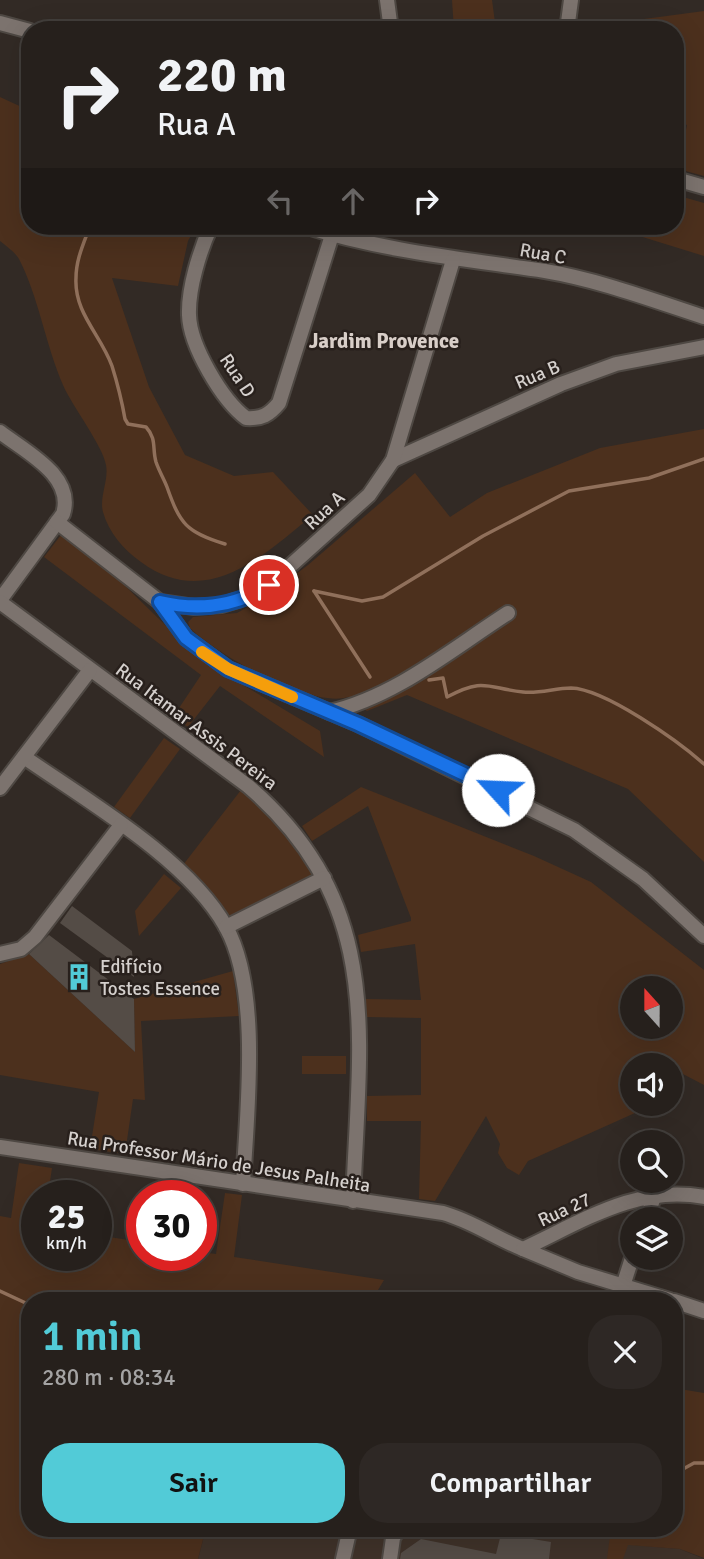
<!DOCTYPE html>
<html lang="pt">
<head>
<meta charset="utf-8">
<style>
  body { margin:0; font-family:Signika,sans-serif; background:#2e2825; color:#f1f3f6; height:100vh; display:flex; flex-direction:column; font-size:26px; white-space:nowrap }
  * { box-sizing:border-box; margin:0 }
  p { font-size:23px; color:#a4a3a3 }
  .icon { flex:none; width:38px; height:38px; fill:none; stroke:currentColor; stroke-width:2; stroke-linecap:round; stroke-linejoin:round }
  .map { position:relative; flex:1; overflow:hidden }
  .sheet { position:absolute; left:21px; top:1292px; width:662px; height:245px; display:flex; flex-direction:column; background:#26201c; border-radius:28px; box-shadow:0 7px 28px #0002,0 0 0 2px #423e3b }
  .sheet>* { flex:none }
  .guide { position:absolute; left:21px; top:21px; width:663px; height:214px; border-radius:28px; box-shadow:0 7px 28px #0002,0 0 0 2px #423e3b; background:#26201c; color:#f1f3f6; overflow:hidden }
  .needle { width:46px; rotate:339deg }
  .buttons { position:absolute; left:620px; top:976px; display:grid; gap:14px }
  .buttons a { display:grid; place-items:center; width:63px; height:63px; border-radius:50%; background:#26201c; box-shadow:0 7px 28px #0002,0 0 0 2px #423e3b; font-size:35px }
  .speed { position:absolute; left:21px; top:1180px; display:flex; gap:14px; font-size:35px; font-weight:700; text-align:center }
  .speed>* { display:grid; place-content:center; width:91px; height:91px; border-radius:50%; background:#26201c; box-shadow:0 7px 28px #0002,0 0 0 2px #423e3b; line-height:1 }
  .speed small { font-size:18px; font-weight:400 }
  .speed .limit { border:10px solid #d22; background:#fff; color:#111 }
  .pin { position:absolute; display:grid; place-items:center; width:60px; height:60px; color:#fff; margin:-30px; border:4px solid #fff; border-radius:50%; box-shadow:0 2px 7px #0007 }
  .me { position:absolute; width:77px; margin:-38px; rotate:295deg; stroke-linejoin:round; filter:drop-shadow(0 0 5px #0008) }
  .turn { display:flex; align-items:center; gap:24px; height:147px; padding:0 21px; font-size:32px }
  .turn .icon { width:91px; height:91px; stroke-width:2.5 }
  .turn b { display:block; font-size:49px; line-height:60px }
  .lanes { display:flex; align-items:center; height:66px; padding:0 21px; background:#0003; justify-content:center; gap:35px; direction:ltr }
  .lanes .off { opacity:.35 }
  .round { display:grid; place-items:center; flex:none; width:74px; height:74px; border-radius:28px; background:#2e2825 }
  .overview { display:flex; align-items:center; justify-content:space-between; height:119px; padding:0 21px }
  h1 { font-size:42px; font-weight:600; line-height:52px; color:#52cbd7 }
  .button { display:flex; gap:14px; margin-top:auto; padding:14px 21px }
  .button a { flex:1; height:80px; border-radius:28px; background:#52cbd7; color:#111; font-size:28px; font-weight:600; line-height:80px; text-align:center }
  .button a+a { background:#2e2825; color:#f1f3f6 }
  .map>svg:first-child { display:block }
  .built { fill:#3f3229 }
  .green { fill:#4c301d; fill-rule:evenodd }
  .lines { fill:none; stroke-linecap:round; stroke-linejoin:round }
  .stream { stroke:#90705b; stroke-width:3.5 }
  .building { fill:#544c46 }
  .street-casing { stroke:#4e4843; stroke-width:18 }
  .street { stroke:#7c736e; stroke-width:14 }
  .route-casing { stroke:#114b97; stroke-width:18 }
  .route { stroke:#1a73e8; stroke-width:12 }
  .slow { stroke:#f59e0b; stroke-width:12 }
  .labels { text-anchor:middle; stroke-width:5; stroke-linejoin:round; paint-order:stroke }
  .street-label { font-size:19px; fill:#d5d0cd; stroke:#28201c }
  .poi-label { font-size:19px; fill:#d5d0cd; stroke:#28201c; text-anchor:start }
  .neighbourhood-label { font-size:21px; font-weight:bold; fill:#d8cec8; stroke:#28201c }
</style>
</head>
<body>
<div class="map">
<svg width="704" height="1559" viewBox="0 0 704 1559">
  <rect width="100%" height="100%" fill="#322a25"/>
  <polygon class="built" points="206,1528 611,1528 612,1543 680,1549 704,1559 198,1559"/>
  <g class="green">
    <polygon points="452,0 492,0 496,30 454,30"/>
    <polygon points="704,11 704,176 678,169 687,125 676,121 676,30 646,30 644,19"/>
    <path d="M0,97l26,12 4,-8v125h166l-8,15 -10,45 -66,-8 37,109 36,68 49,21 39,-4 40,43c-51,42 -107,95 -172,47 -18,-13 -32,-29 -38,-50 -4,-15 6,-32 3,-47 -3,-19 -34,-59 -43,-80 -17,-39 -25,-90 -44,-126 -4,-7 -13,-13 -19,-18z"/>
    <polygon points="676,195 704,203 704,256 607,226 676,226"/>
    <path d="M704,429v433l-76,-73 -221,-94 -40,16 -19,-14c-36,12 -132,-43 -158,-69l-2,-6 5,-5 44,-4 27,-15 44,-33 107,-92 35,44 37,-24 113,-45z"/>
    <polygon points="61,535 116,577 201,660 320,731 324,757 220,686 188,727 173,717 201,675 44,557"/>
    <polygon points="164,738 180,749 130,818 114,807"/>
    <path d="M361,787l173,69 57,26 113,88v115l-48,-25 -1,6h-23v38h23l-127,57 -9,14 -12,-7 -9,-15 2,-9 -14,-28 -51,85 -16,-2 2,-78h-54v-25l54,-1v-77l-55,-1v-18l55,1 -6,-56 -54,8 -3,-17 53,-14v-3l-43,-112 -56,35 -10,-15zM632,989h38v38h-38z"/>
    <polygon points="241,790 284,830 316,874 229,919 183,865"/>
    <polygon points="164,874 181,888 139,936 135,911"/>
    <polygon points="29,954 135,1052 134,999 233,971 239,1016 141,1021 145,1100 133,1099 125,1154 90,1149 99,1092 0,1075 0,964"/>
    <rect x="302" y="1056" width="44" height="18"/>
    <polygon points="19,1163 52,1168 48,1195 37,1195 37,1255 96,1255 96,1235 142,1242 142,1255 201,1255 201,1252 216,1254 225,1193 242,1195 234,1257 384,1280 372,1300 30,1300 30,1528 206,1528 198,1559 0,1559 0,1216 11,1218"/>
    <polygon points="686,1390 704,1393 704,1558 680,1549 628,1545 623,1559 607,1559 611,1528 674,1528 674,1391"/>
  </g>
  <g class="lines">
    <g class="stream">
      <path d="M90,226c-6,17 -14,33 -14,52 -2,35 25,57 36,88 5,16 10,36 13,53l3,5 18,3c11,12 6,21 10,35 3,9 8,17 11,25 13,37 19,45 58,57"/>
      <polyline points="314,591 362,601 383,597 483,536 569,491 649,478 704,459"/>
      <polyline points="314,591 370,677"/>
      <path d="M429,680l14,-2 4,19c37,-20 40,-9 76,-5 16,2 32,-4 48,-4 34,1 107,53 133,76"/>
      <polyline points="0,1291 30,1305"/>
      <polyline points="674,1474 694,1463 704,1463"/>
    </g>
  </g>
  <g class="building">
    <polygon points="72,906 132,951 134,977 60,923"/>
    <polygon points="49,935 134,999 135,1052 29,954"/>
    <polygon points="501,1534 551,1542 549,1559 400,1559 401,1553 421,1539 496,1554"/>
  </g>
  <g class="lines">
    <defs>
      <g id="street">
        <polyline points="387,0 391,30"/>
        <polyline points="0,23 30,31"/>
        <polyline points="567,30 571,0"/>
        <polyline points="676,179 704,187"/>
        <path d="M211,226c-11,24 -23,62 -22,89 1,31 33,85 57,103 16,1 23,-3 33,-15l53,-168"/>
        <path d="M304,226c78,25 160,33 241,45 54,9 107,29 159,46"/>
        <path d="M0,432c26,20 75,44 63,82l-63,86"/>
        <polyline points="393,460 561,384 616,364 704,347"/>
        <polyline points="57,522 160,602 194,607 222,605 254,595 269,585 369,495 393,460 453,260"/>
        <path d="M0,602l248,184c138,119 111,252 105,415"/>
        <polyline points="160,602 186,638 228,669 358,724 574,830 643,879 704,936"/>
        <path d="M329,712c66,-15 123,-63 179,-99"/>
        <path d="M24,757c62,43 165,103 202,170 35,63 21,185 17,257"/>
        <polyline points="0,788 90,670"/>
        <polyline points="226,927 324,878"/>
        <polyline points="0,954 21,949 35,937 121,825"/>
        <path d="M0,1147l443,66c29,8 52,25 80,36"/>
        <polyline points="646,1220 655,1194"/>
        <polyline points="623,1286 632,1258"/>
        <path d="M670,1300l-92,-28 -55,-23c58,-27 115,-65 181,-52"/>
        <polyline points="674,1301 704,1311"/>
        <polyline points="343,1559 350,1528"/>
        <polyline points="390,1559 393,1538 399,1528"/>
      </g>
    </defs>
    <use href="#street" class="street-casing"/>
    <use href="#street" class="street"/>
  </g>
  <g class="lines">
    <defs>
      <path id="route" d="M269,585c-34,22 -70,26 -109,17l26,36 42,31 130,55 140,66"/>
    </defs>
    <use href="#route" class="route-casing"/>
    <use href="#route" class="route"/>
    <polyline class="slow" points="202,652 228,669 292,697"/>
  </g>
  <defs>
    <symbol id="building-bare" viewBox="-9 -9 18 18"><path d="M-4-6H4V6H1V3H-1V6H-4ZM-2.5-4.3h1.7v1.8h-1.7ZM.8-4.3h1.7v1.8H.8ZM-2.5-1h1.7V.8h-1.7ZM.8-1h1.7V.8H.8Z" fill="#52cbd7" stroke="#28201c" stroke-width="2.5" paint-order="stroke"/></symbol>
  </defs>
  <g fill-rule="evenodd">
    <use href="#building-bare" x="60" y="958" width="38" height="38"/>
  </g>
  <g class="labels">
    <g class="street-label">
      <text transform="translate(543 253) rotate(10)" y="7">Rua C</text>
      <text transform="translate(537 374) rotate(-23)" y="7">Rua B</text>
      <text transform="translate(238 375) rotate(56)" y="7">Rua D</text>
      <text transform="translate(324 510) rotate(-43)" y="7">Rua A</text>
      <text transform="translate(197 726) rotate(37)" y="7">Rua Itamar Assis Pereira</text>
      <text transform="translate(219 1161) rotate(9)" y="7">Rua Professor Mário de Jesus Palheita</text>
      <text transform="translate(564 1209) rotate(-25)" y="7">Rua 27</text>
    </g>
    <g class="poi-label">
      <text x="100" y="973">Edifício<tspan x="100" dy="22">Tostes Essence</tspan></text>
    </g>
    <g class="neighbourhood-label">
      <text x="384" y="348">Jardim Provence</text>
    </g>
  </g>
</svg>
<div class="buttons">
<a><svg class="needle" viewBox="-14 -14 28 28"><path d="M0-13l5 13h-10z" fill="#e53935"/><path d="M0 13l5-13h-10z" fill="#a4a3a3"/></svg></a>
<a><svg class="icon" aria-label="sound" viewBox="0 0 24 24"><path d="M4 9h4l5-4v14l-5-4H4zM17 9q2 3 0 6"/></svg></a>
<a><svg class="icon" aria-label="search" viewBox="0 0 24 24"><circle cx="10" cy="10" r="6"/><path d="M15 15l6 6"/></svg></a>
<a><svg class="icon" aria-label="layers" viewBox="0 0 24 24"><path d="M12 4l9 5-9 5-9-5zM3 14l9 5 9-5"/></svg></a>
</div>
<div class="speed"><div>25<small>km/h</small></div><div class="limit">30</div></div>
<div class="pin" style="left:269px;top:585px;background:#d93025"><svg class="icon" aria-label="arrive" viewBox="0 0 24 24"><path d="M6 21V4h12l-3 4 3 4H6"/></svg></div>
<svg class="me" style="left:498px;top:790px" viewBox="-20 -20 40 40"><circle r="19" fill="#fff"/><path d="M0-13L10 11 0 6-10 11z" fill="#1a73e8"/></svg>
<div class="guide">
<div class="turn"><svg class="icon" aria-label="right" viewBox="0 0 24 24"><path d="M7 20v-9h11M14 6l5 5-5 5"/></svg><div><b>220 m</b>Rua A</div></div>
<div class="lanes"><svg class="icon off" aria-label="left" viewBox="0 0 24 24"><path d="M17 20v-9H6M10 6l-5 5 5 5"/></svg><svg class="icon off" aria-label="ahead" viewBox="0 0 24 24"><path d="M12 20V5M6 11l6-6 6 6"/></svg><svg class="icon" aria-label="right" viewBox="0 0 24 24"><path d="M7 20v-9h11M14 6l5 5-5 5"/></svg></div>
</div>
<section class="sheet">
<div class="overview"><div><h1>1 min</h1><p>280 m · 08:34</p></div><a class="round"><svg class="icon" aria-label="close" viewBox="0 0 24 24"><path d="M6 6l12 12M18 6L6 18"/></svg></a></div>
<div class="button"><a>Sair</a><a>Compartilhar</a></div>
</section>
</div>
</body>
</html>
